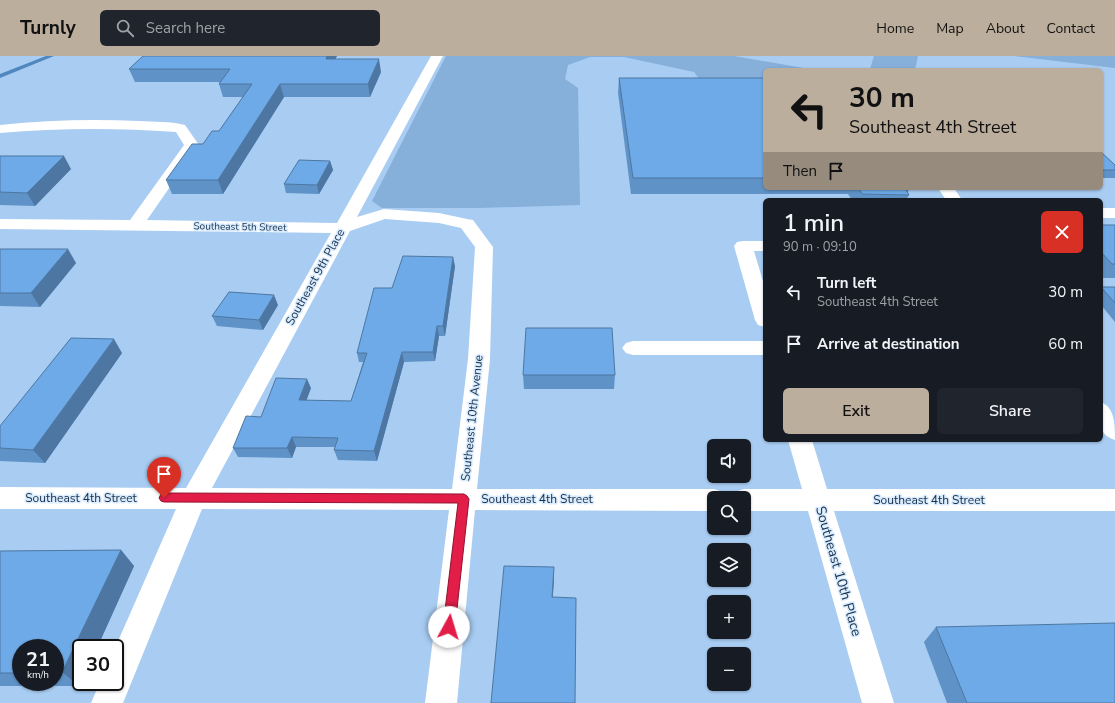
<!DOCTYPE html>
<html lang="en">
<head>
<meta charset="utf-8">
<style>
  body { margin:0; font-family:"Nunito Sans",sans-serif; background:#20242c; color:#f1f3f6; height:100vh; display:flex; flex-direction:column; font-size:15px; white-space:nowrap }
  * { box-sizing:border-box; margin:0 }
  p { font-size:13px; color:#9ea1a6 }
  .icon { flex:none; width:22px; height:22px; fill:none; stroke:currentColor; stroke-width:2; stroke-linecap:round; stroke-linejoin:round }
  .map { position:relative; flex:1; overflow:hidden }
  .panel { position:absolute; left:763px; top:142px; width:340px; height:244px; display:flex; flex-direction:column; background:#171b24; border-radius:6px; box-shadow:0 1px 3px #0004 }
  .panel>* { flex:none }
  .top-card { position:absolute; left:763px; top:12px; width:340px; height:122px; border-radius:6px; box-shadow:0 1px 3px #0004; background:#bcae9d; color:#111; overflow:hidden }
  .buttons { position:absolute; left:707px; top:383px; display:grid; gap:8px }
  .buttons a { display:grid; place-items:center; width:44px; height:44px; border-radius:6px; background:#171b24; box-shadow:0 1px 3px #0004; font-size:20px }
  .speed { position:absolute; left:12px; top:583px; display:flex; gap:8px; font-size:20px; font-weight:700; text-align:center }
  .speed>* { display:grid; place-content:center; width:52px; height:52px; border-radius:50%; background:#171b24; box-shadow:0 1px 3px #0004; line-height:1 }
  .speed small { font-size:10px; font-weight:400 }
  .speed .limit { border:2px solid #111; border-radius:6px; background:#fff; color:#111 }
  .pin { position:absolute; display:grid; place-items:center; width:34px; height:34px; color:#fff; margin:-41px -17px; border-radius:50% 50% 50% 0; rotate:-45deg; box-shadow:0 0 4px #0007 }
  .pin .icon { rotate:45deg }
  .me { position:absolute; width:44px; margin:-22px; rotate:6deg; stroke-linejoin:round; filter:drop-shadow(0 0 3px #0008) }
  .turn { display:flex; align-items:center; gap:14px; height:84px; padding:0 20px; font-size:18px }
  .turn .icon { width:52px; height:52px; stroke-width:2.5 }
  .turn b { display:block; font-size:28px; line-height:34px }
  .then { display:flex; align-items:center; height:38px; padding:0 20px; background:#0003; gap:8px; font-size:15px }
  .round { display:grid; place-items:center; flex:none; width:42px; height:42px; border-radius:6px; background:#20242c }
  .headline { display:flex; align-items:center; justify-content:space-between; height:68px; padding:0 20px }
  h1 { font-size:24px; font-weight:600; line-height:30px }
  .primary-button { display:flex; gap:8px; margin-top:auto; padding:8px 20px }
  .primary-button a { flex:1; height:46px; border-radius:6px; background:#bcae9d; color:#111; font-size:16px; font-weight:600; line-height:46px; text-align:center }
  .primary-button a+a { background:#20242c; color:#f1f3f6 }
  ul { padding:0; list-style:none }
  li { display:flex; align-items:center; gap:12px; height:52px; padding:0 20px }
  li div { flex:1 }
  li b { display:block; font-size:15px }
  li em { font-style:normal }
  header { display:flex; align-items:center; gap:24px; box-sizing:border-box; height:56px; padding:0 20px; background:#bcae9d; color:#111 }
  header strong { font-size:19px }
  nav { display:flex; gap:22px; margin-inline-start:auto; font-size:14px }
  .search { width:280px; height:36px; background:#20242c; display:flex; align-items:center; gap:10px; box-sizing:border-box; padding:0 14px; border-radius:6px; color:#9ea1a6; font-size:15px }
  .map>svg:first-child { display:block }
  .green { fill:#86afda }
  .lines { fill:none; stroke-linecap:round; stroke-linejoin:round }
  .stream { fill:#4f87be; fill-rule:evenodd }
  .minor { fill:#fff; fill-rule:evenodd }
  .wall { fill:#5f92c7; fill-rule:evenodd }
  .shaded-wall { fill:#4d77a2 }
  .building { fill:#6eaae7; stroke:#4d77a2 }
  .route { fill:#e11d48; stroke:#92132f }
  .labels { text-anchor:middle; stroke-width:3; stroke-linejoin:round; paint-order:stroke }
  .far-street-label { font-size:10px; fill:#18314a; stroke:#d9ebfe }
  .street-label { font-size:12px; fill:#18314a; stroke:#d9ebfe }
  .near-street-label { font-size:14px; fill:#18314a; stroke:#d9ebfe }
</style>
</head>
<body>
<header>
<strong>Turnly</strong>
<div class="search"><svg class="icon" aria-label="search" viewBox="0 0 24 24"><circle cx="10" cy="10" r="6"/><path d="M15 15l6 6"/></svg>Search here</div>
<nav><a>Home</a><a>Map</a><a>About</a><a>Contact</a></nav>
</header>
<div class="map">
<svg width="1115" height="647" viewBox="0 0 1115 647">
  <rect width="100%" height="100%" fill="#a8ccf2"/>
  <g class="green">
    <polygon points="446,0 734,0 815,14 765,14 765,32 700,24 694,16 624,1 590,1 568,9 565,23 578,32 580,149 479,152 382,152 372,145"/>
    <polygon points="874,0 918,0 915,14 872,14 870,13"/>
    <polygon points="1014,0 1115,0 1115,12"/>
  </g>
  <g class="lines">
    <polygon class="stream" points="46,0 54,0 0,22 0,18"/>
    <g class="minor">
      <path d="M431,0h12l-86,161 27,-8 55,4 28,6 6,1 20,27 -3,112 -13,130h237l9,3 3,6h-12v13l-239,-1 -18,193h-32l24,-193 -247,-1 -79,194h-32l9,-21h15v-34l61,-139h-176v-22l186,1 145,-255 -331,-4v-10l130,1 54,-75 -8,-13c-59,-4 -117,-4 -176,1v-8c46,-5 93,-6 139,-4 15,1 31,0 46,4l14,20 -52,75 190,3zM385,163l54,4 22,5 14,19 -7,112 -16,130 -240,-1 138,-257z"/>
      <polygon points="938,132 954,132 962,144 946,144"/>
      <rect x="1101" y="152" width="14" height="10"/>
      <polygon points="743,185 765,185 765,195 754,195 765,232 765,271 758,269 755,264 734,190 737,186"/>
      <polygon points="633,285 765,285 765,299 633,299 626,297 622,292 626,287"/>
      <path d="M1101,346c14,6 14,22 14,38 -19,-6 -14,-21 -14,-38z"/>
      <polygon points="788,384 812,384 827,433 1115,433 1115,455 834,455 894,647 862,647 808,455 744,455 744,442 732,442 735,436 744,433 802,433"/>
    </g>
  </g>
  <g class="wall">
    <polygon points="143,0 337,0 335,3 381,16 370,41 284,41 223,138 172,138 166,124 203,88 219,75 243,41 223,41 219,28 220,26 135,26 129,13"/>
    <polygon points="619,22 765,22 765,132 909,132 908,136 907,136 909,139 906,144 852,144 848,138 631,138 618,37"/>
    <polygon points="1101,96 1115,109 1115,122 1101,122"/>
    <polygon points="0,100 71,113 35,150 0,149"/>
    <polygon points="330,105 333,114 319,138 286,137 284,128"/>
    <polygon points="1101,169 1115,169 1115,222 1102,222 1101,221"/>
    <polygon points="0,193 76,207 40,251 0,250"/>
    <polygon points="455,210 445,280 439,280 435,305 404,306 377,405 338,404 334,394 335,391 296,391 292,402 238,401 233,392 261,361 311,332 306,344 351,345 363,306 359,306 357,297 392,232"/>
    <polygon points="1101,231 1115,231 1115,266 1101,249"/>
    <polygon points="278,249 263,274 217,270 212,260"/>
    <polygon points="122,297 45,407 0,405 0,370"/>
    <polygon points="523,319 615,319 614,333 524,333"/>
    <path d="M121,494l13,16 -37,82h-16v34l-2,4h-79v-135zM21,592h34v34h-34z"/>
    <polygon points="936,571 1115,647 947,647 924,586"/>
  </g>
  <g class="shaded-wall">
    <polygon points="327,0 337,0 328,16 326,3"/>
    <polygon points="379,3 381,16 370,41 368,28"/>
    <polygon points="280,28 284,41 223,138 218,124"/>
    <polygon points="64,100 71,113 35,150 27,137"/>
    <polygon points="330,105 333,114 319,138 317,129"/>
    <polygon points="68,193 76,207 40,251 31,237"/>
    <polygon points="453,201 455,210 445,280 443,270"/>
    <polygon points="274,239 278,249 263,274 259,264"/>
    <polygon points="437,270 439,280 435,305 433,296"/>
    <polygon points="114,283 122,297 45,407 33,394"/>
    <polygon points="402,296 404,306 377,405 374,395"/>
    <polygon points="307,323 311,332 303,354 299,344"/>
    <polygon points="292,381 296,391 292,402 287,392"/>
    <polygon points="121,494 134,510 97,592 81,592 81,626 79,630 62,616"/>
    <polygon points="554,511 554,524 552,554 552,541"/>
  </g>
  <g class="building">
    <polygon points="143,0 327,0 326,3 379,3 368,28 280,28 218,124 166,124 192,88 203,88 212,75 219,75 252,28 219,28 230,13 129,13"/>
    <polygon points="619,22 765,22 765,122 633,122"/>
    <polygon points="1101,96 1115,109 1115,114 1101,114"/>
    <polygon points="0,100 64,100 27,137 0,136"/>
    <polygon points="299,104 330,105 317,129 284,128"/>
    <polygon points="859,132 905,132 909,139 862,138"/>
    <polygon points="1101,169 1115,169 1115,208 1112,208 1101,196"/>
    <polygon points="0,193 68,193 31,237 0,237"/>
    <polygon points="403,200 453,201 443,270 437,270 433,296 402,296 374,395 334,394 338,382 292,381 287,392 233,392 246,360 261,361 276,322 307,323 299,344 351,345 367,297 357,297 374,232 392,232"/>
    <polygon points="1101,231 1115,231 1115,247"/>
    <polygon points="229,236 274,239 259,264 212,260"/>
    <polygon points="526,272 612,272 615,319 523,319"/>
    <polygon points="71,282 114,283 33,394 0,392 0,370"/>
    <polygon points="121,494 62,616 55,616 55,592 21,592 21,617 0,617 0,495"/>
    <polygon points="504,510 554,511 552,541 576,542 575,647 491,647"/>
    <polygon points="1115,567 1115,647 967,647 936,571"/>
  </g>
  <polygon class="route" points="164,437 464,438 467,440 469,443 455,571 454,575 449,577 445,575 443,571 458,447 164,446 161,445 159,442 161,438"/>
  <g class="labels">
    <g class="far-street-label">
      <text transform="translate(240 170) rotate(1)" y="4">Southeast 5th Street</text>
    </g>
    <g class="street-label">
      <text transform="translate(315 221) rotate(-61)" y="4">Southeast 9th Place</text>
      <text transform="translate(472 362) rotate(-84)" y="4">Southeast 10th Avenue</text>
      <text x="81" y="446">Southeast 4th Street</text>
      <text x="537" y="447">Southeast 4th Street</text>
      <text x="929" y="448">Southeast 4th Street</text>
    </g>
    <g class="near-street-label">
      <text transform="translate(839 515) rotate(74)" y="5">Southeast 10th Place</text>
    </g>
  </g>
</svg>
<div class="buttons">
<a><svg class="icon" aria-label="sound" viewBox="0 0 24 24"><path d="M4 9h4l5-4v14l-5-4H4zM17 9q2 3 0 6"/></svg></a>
<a><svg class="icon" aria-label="search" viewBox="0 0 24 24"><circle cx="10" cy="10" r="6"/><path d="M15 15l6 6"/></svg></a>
<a><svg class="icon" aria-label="layers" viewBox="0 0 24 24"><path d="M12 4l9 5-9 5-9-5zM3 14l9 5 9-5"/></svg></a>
<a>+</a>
<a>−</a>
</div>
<div class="speed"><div>21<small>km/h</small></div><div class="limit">30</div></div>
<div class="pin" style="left:164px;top:442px;background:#d93025"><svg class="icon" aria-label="arrive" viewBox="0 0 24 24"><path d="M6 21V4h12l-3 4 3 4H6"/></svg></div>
<svg class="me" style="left:449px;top:571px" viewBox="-20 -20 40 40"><circle r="19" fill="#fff"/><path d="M0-13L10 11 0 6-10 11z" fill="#e11d48"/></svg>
<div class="top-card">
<div class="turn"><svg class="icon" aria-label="left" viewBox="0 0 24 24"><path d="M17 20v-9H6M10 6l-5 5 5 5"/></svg><div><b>30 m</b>Southeast 4th Street</div></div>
<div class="then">Then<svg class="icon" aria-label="arrive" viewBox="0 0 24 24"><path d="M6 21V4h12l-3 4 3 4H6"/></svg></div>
</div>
<section class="panel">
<div class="headline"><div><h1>1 min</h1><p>90 m · 09:10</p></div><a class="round" style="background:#d93025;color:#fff"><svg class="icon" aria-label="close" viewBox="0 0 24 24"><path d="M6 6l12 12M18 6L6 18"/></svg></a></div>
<ul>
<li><svg class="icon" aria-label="left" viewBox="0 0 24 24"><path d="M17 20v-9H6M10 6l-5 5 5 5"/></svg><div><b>Turn left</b><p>Southeast 4th Street</p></div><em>30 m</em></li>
<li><svg class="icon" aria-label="arrive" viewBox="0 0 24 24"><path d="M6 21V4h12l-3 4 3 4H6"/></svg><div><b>Arrive at destination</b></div><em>60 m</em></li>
</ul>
<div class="primary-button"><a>Exit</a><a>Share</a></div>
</section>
</div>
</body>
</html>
